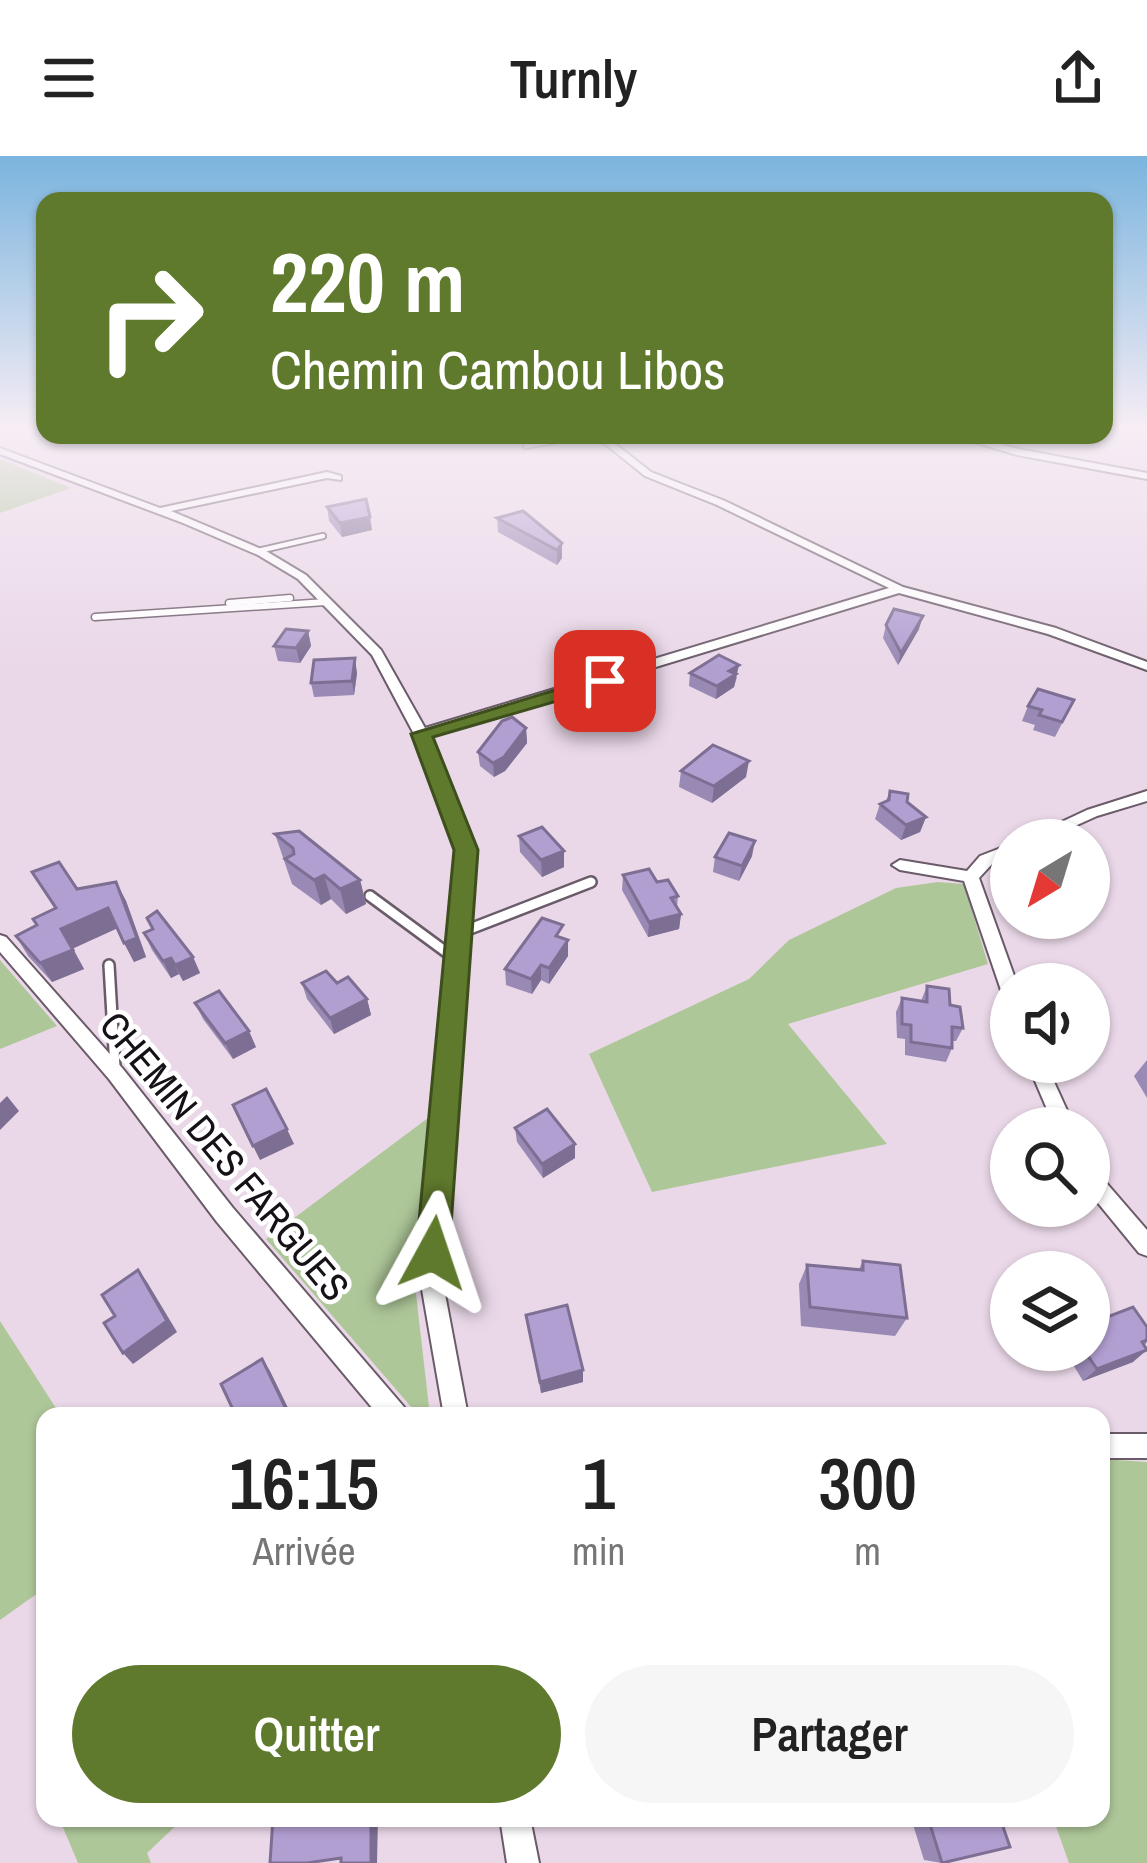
<!DOCTYPE html>
<html lang="fr">
<head>
<meta charset="utf-8">
<style>
  body { margin:0; font-family:"Archivo Narrow",sans-serif; background:#f6f6f6; color:#222; height:100vh; display:flex; flex-direction:column; font-size:45px; white-space:nowrap }
  * { box-sizing:border-box; margin:0 }
  p { font-size:39px; color:#767676 }
  .icon { flex:none; width:66px; height:66px; fill:none; stroke:currentColor; stroke-width:2; stroke-linecap:round; stroke-linejoin:round }
  .map { position:relative; flex:1; overflow:hidden }
  .drawer { position:absolute; left:36px; top:1251px; width:1074px; height:420px; display:flex; flex-direction:column; background:#fff; border-radius:24px; box-shadow:0 3px 9px #0004 }
  .drawer>* { flex:none }
  .top-card { position:absolute; left:36px; top:36px; width:1077px; height:252px; border-radius:24px; box-shadow:0 3px 9px #0004; background:#607a2d; color:#fff; overflow:hidden }
  .needle { width:78px; rotate:218deg }
  .fabs { position:absolute; left:990px; top:663px; display:grid; gap:24px }
  .fabs a { display:grid; place-items:center; width:120px; height:120px; border-radius:50%; background:#fff; box-shadow:0 3px 9px #0004; font-size:60px }
  .pin { position:absolute; display:grid; place-items:center; width:102px; height:102px; color:#fff; margin:-51px; border-radius:24px; box-shadow:0 6px 18px #0006 }
  .me { position:absolute; width:132px; margin:-66px; rotate:5deg; stroke-linejoin:round; filter:drop-shadow(0 0 9px #0008) }
  .turn { display:flex; align-items:center; gap:42px; height:252px; padding:0 36px; font-size:54px }
  .turn .icon { width:156px; height:156px; stroke-width:2.5 }
  .turn b { display:block; font-size:84px; line-height:102px }
  .eta { display:flex; justify-content:space-evenly; align-items:center; height:204px; text-align:center }
  .eta b { font-size:72px; font-weight:600; line-height:84px }
  .cta { display:flex; gap:24px; margin-top:auto; padding:24px 36px }
  .cta a { flex:1; height:138px; border-radius:72px; background:#607a2d; color:#fff; font-size:48px; font-weight:600; line-height:138px; text-align:center }
  .cta a+a { background:#f6f6f6; color:#222 }
  header { display:flex; justify-content:space-between; align-items:center; height:156px; padding:0 36px; background:#fff; font-size:54px; font-weight:600 }
  .map>svg:first-child { display:block }
  .green { fill:#aec799 }
  .lines { fill:none; stroke-linecap:round; stroke-linejoin:round }
  .service-far2-casing { stroke:#6a5b69; stroke-width:8 }
  .service-far1-casing { stroke:#6a5b69; stroke-width:9 }
  .service-casing { stroke:#6a5b69; stroke-width:14 }
  .minor-casing { stroke:#6a5b69; stroke-width:4 }
  .service-far2 { stroke:#fff; stroke-width:4.5 }
  .service-far1 { stroke:#fff; stroke-width:6 }
  .service { stroke:#fff; stroke-width:9 }
  .minor { fill:#fff; fill-rule:evenodd }
  .wall { fill:#9989b5 }
  .shaded-wall { fill:#7d6f93 }
  .building { fill:#b29fd2; stroke:#7d6f93; stroke-width:3 }
  .route { fill:#607a2d; stroke:#3e4f1d; stroke-width:3 }
  .labels { text-anchor:middle; stroke-width:9; stroke-linejoin:round; paint-order:stroke }
  .street-label { font-size:39px; fill:#161116; stroke:#fff }
</style>
</head>
<body>
<header><svg class="icon" aria-label="menu" viewBox="0 0 24 24"><path d="M4 6h16M4 12h16M4 18h16"/></svg>Turnly<svg class="icon" aria-label="share" viewBox="0 0 24 24"><path d="M12 15V3M7 8l5-5 5 5M5 13v7h14v-7"/></svg></header>
<div class="map">
<svg width="1147" height="1707" viewBox="0 0 1147 1707">
  <rect width="100%" height="100%" fill="#ead8e8"/>
  <g class="green">
    <polygon points="0,303 71,332 0,357"/>
    <polygon points="938,726 964,728 988,808 788,868 887,988 652,1036 589,898 749,823 789,784 896,732"/>
    <polygon points="0,804 57,870 0,893"/>
    <polygon points="428,962 413,1112 430,1260 419,1260 266,1083"/>
    <polygon points="0,1165 61,1260 45,1260 45,1432 0,1464"/>
    <polygon points="1101,1303 1147,1306 1147,1707 1069,1707 1053,1662 1101,1662"/>
    <polygon points="59,1662 184,1662 147,1697 151,1707 78,1707"/>
  </g>
  <g class="lines">
    <defs>
      <g id="service-far2">
        <polyline points="526,290 586,279"/>
        <polyline points="258,395 323,380"/>
      </g>
      <g id="service-far1">
        <polyline points="229,447 290,442"/>
        <polyline points="95,461 326,446"/>
      </g>
      <g id="service">
        <polyline points="370,740 457,804"/>
        <polyline points="462,776 591,726"/>
        <polyline points="109,809 115,911"/>
      </g>
      <g id="minor">
        <polygon points="594,279 604,279 651,316 725,345 903,431 1056,472 1147,506 1147,514 1048,478 899,437 429,580 474,694 442,1122 468,1260 444,1260 420,1122 458,694 414,578 372,499 298,423 258,399 183,367 0,298 0,292 160,352 327,316 341,320 341,324 327,322 171,355 266,395 306,419 381,494 425,572 889,432 717,349 645,320"/>
        <polygon points="951,279 965,279 1018,293 1147,317 1147,323 1017,299"/>
        <polygon points="1147,635 1147,645 1097,660 1044,684 1023,684 1087,654"/>
        <polygon points="1011,688 1011,699 992,708 979,722 1017,828 1011,828 1011,844 1002,837 964,725 900,714 892,709 900,704 967,715 980,700"/>
        <polygon points="0,779 6,781 123,913 233,1052 404,1251 407,1260 379,1260 217,1066 109,923 0,796"/>
        <polygon points="1027,906 1045,906 1075,972 1055,972"/>
        <polygon points="1089,1012 1096,1015 1147,1074 1147,1100 1139,1097 1089,1036"/>
        <rect x="1101" y="1278" width="46" height="24"/>
        <polygon points="500,1662 530,1662 539,1707 507,1707"/>
      </g>
    </defs>
    <use href="#service-far2" class="service-far2-casing"/>
    <use href="#service-far1" class="service-far1-casing"/>
    <use href="#service" class="service-casing"/>
    <use href="#minor" class="minor-casing"/>
    <use href="#service-far2" class="service-far2"/>
    <use href="#service-far1" class="service-far1"/>
    <use href="#service" class="service"/>
    <use href="#minor" class="minor"/>
  </g>
  <g class="wall">
    <polygon points="640,279 662,279 662,288 641,288"/>
    <polygon points="327,351 372,374 342,381 329,365"/>
    <polygon points="497,362 562,387 562,402 557,409 498,376"/>
    <polygon points="886,469 919,473 898,509 883,482"/>
    <polygon points="308,475 311,490 300,507 278,505 274,490"/>
    <polygon points="357,517 354,539 314,541 311,527"/>
    <polygon points="690,517 737,521 734,531 716,543 689,530"/>
    <polygon points="1074,544 1055,581 1033,574 1035,569 1022,565 1028,550"/>
    <polygon points="526,572 527,587 505,615 494,621 480,610 478,596"/>
    <polygon points="681,615 746,621 712,647 679,631"/>
    <polygon points="890,635 926,661 920,676 901,684 875,663 880,648 886,645"/>
    <polygon points="275,678 360,724 366,748 346,758 331,743 321,749 292,728"/>
    <polygon points="519,680 564,695 564,711 542,721 520,696"/>
    <polygon points="752,700 739,725 713,716 715,701"/>
    <polygon points="32,716 77,733 116,726 126,745 146,801 134,806 117,772 73,792 84,813 52,826 28,800 16,780 37,769 55,753"/>
    <polygon points="623,719 657,726 678,740 677,751 681,758 679,773 648,781 622,734"/>
    <polygon points="147,762 193,801 200,817 183,825 179,818 171,822 152,794 144,777 152,774"/>
    <polygon points="563,783 568,800 549,828 541,824 532,838 506,829 505,813"/>
    <polygon points="302,827 337,827 367,843 371,859 334,878 307,843"/>
    <polygon points="927,830 963,872 956,885 952,885 952,892 946,906 905,899 905,883 897,882 896,856 902,842 921,845"/>
    <polygon points="195,847 256,891 233,903 203,863"/>
    <polygon points="1147,904 1147,942 1134,920"/>
    <polygon points="515,972 575,988 575,1002 543,1022 517,986"/>
    <polygon points="863,1105 907,1162 895,1180 801,1170 799,1128 807,1109 859,1113"/>
    <polygon points="526,1159 583,1214 583,1226 541,1237"/>
    <polygon points="1147,1171 1147,1186 1133,1206 1083,1225 1064,1194 1089,1194"/>
    <polygon points="911,1662 1000,1662 942,1707 924,1704"/>
  </g>
  <g class="shaded-wall">
    <polygon points="370,361 372,374 342,381 340,367"/>
    <polygon points="562,387 562,402 557,409 557,394"/>
    <polygon points="923,460 919,473 898,509 901,497"/>
    <polygon points="308,475 311,490 300,507 296,492"/>
    <polygon points="355,502 357,517 354,539 352,525"/>
    <polygon points="739,509 734,531 716,543 717,530 729,515"/>
    <polygon points="526,572 527,587 505,615 494,621 493,607"/>
    <polygon points="749,605 746,621 712,647 714,630"/>
    <polygon points="926,661 920,676 901,684 906,669"/>
    <polygon points="755,685 752,700 739,725 742,710"/>
    <polygon points="564,695 564,711 542,721 541,704"/>
    <polygon points="324,719 331,743 321,749 314,724"/>
    <polygon points="360,724 366,748 346,758 340,733"/>
    <polygon points="116,726 126,745 146,801 134,806 124,787"/>
    <polygon points="108,752 118,772 72,793 61,773"/>
    <polygon points="681,758 679,773 648,781 649,766"/>
    <polygon points="568,784 568,800 549,828 549,812"/>
    <polygon points="73,794 84,813 52,826 40,807"/>
    <polygon points="193,801 200,817 183,825 175,809"/>
    <polygon points="171,802 179,818 171,822 163,805"/>
    <polygon points="541,809 541,824 532,838 531,823"/>
    <polygon points="367,843 371,859 334,878 330,862"/>
    <polygon points="249,875 256,891 233,903 225,887"/>
    <polygon points="7,940 19,955 0,974 0,947"/>
    <polygon points="287,973 294,988 260,1004 253,990"/>
    <polygon points="575,988 575,1002 543,1022 542,1008"/>
    <polygon points="138,1114 147,1126 177,1176 133,1208 123,1197"/>
    <polygon points="1147,1194 1133,1206 1083,1225 1097,1213"/>
    <polygon points="262,1203 270,1215 292,1260 280,1260"/>
    <polygon points="583,1214 583,1226 541,1237 540,1226"/>
    <polygon points="371,1662 378,1662 377,1707 371,1707"/>
  </g>
  <g class="building">
    <polygon points="366,343 370,361 340,367 327,351"/>
    <polygon points="523,355 562,387 557,394 497,362"/>
    <polygon points="894,453 923,460 901,497 886,469"/>
    <polygon points="286,473 308,475 296,492 274,490"/>
    <polygon points="719,499 739,509 729,515 736,518 717,530 690,517"/>
    <polygon points="355,502 352,525 311,527 314,504"/>
    <polygon points="1038,533 1074,544 1062,566 1039,559 1042,554 1028,550"/>
    <polygon points="512,561 526,572 504,601 493,607 478,596 502,565"/>
    <polygon points="713,589 749,605 714,630 681,615"/>
    <polygon points="890,635 908,638 907,646 926,661 906,669 880,648 889,644"/>
    <polygon points="542,671 564,695 541,704 519,680"/>
    <polygon points="299,675 360,724 340,733 324,719 314,724 285,703 294,698 293,692 275,678"/>
    <polygon points="729,677 755,685 742,710 715,701"/>
    <polygon points="59,706 77,733 116,726 137,782 124,787 108,752 61,773 73,794 40,807 16,780 37,769 33,763 56,752 32,716"/>
    <polygon points="649,713 657,726 668,724 678,740 671,742 681,758 649,766 623,719"/>
    <polygon points="157,755 193,801 175,809 171,802 163,805 144,777 153,773 147,762"/>
    <polygon points="542,762 563,769 556,780 568,784 549,812 541,809 531,823 505,813"/>
    <polygon points="326,815 337,827 348,821 367,843 330,862 302,827"/>
    <polygon points="927,830 949,833 950,849 960,851 963,872 952,871 952,892 911,886 911,869 902,868 902,842 927,846"/>
    <polygon points="219,835 249,875 225,887 195,847"/>
    <polygon points="266,933 287,973 253,990 233,949"/>
    <polygon points="547,953 575,988 542,1008 515,972"/>
    <polygon points="863,1105 900,1109 907,1162 810,1151 807,1109 863,1114"/>
    <polygon points="138,1114 167,1165 123,1197 104,1167 115,1160 102,1139"/>
    <polygon points="567,1149 583,1214 540,1226 526,1159"/>
    <polygon points="1133,1151 1147,1171 1147,1184 1142,1186 1147,1194 1097,1213 1084,1194 1089,1194 1089,1168"/>
    <polygon points="262,1203 287,1255 280,1260 236,1260 221,1228"/>
    <polygon points="273,1662 371,1662 371,1707 341,1707 341,1702 307,1707 270,1707"/>
    <polygon points="928,1662 1000,1662 1010,1691 942,1707"/>
  </g>
  <linearGradient id="sky" x2="0" y2="1"><stop stop-color="#7ab4de"/><stop offset="0.53" stop-color="#f6edf5"/><stop offset="1" stop-color="#f6edf5" stop-opacity="0"/></linearGradient>
  <rect width="1147" height="510" fill="url(#sky)"/>
  <polygon class="route" points="605,519 615,525 612,529 433,581 478,694 449,1097 445,1108 433,1112 421,1108 416,1097 454,694 411,578"/>
  <g class="labels">
    <g class="street-label">
      <text transform="translate(225 1000) rotate(50)" y="14">CHEMIN DES FARGUES</text>
    </g>
  </g>
</svg>
<div class="fabs">
<a><svg class="needle" viewBox="-14 -14 28 28"><path d="M0-13l5 13h-10z" fill="#e53935"/><path d="M0 13l5-13h-10z" fill="#767676"/></svg></a>
<a><svg class="icon" aria-label="sound" viewBox="0 0 24 24"><path d="M4 9h4l5-4v14l-5-4H4zM17 9q2 3 0 6"/></svg></a>
<a><svg class="icon" aria-label="search" viewBox="0 0 24 24"><circle cx="10" cy="10" r="6"/><path d="M15 15l6 6"/></svg></a>
<a><svg class="icon" aria-label="layers" viewBox="0 0 24 24"><path d="M12 4l9 5-9 5-9-5zM3 14l9 5 9-5"/></svg></a>
</div>
<div class="pin" style="left:605px;top:525px;background:#d93025"><svg class="icon" aria-label="arrive" viewBox="0 0 24 24"><path d="M6 21V4h12l-3 4 3 4H6"/></svg></div>
<svg class="me" style="left:433px;top:1097px" viewBox="-20 -20 40 40"><path d="M0-17L14 15 0 8-14 15z" fill="#607a2d" stroke="#fff" stroke-width="4"/></svg>
<div class="top-card">
<div class="turn"><svg class="icon" aria-label="right" viewBox="0 0 24 24"><path d="M7 20v-9h11M14 6l5 5-5 5"/></svg><div><b>220 m</b>Chemin Cambou Libos</div></div>
</div>
<section class="drawer">
<div class="eta">
<div><b>16:15</b><p>Arrivée</p></div>
<div><b>1</b><p>min</p></div>
<div><b>300</b><p>m</p></div>
</div>
<div class="cta"><a>Quitter</a><a>Partager</a></div>
</section>
</div>
</body>
</html>
